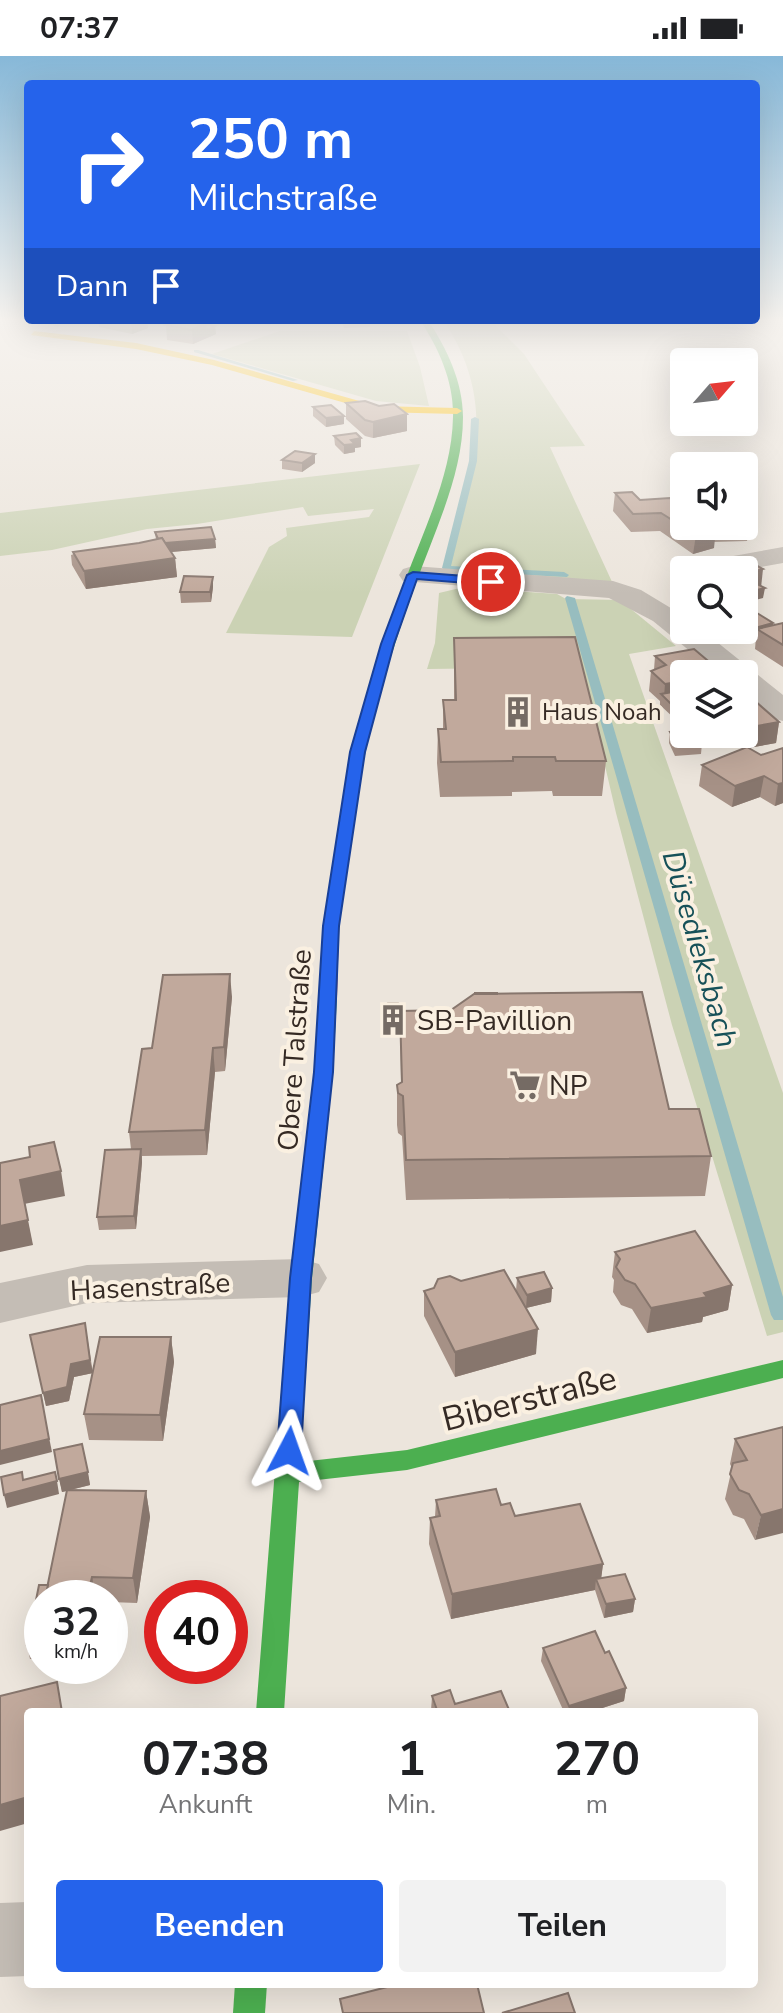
<!DOCTYPE html>
<html lang="de">
<head>
<meta charset="utf-8">
<style>
  body { margin:0; font-family:"Nunito Sans",sans-serif; background:#f2f2f2; color:#202124; height:100vh; display:flex; flex-direction:column; font-size:30px; white-space:nowrap }
  * { box-sizing:border-box; margin:0 }
  p { font-size:26px; color:#757577 }
  .icon { flex:none; width:44px; height:44px; fill:none; stroke:currentColor; stroke-width:2; stroke-linecap:round; stroke-linejoin:round }
  .map { position:relative; flex:1; overflow:hidden }
  .panel { position:absolute; left:24px; top:1652px; width:734px; height:280px; display:flex; flex-direction:column; background:#fff; border-radius:8px; box-shadow:0 8px 32px #0002 }
  .panel>* { flex:none }
  .hud { position:absolute; left:24px; top:24px; width:736px; height:244px; border-radius:8px; box-shadow:0 8px 32px #0002; background:#2563eb; color:#fff; overflow:hidden }
  .needle { width:52px; rotate:62deg }
  .buttons { position:absolute; left:670px; top:292px; display:grid; gap:16px }
  .buttons a { display:grid; place-items:center; width:88px; height:88px; border-radius:8px; background:#fff; box-shadow:0 8px 32px #0002; font-size:40px }
  .speed { position:absolute; left:24px; top:1524px; display:flex; gap:16px; font-size:40px; font-weight:700; text-align:center }
  .speed>* { display:grid; place-content:center; width:104px; height:104px; border-radius:50%; background:#fff; box-shadow:0 8px 32px #0002; line-height:1 }
  .speed small { font-size:20px; font-weight:400 }
  .speed .limit { border:12px solid #d22; background:#fff; color:#111 }
  .pin { position:absolute; display:grid; place-items:center; width:68px; height:68px; color:#fff; margin:-34px; border:4px solid #fff; border-radius:50%; box-shadow:0 2px 8px #0007 }
  .me { position:absolute; width:88px; margin:-44px; rotate:4deg; stroke-linejoin:round; filter:drop-shadow(0 0 6px #0008) }
  .turn { display:flex; align-items:center; gap:28px; height:168px; padding:0 32px; font-size:36px }
  .turn .icon { width:104px; height:104px; stroke-width:2.5 }
  .turn b { display:block; font-size:56px; line-height:68px }
  .then { display:flex; align-items:center; height:76px; padding:0 32px; background:#0003; gap:16px; font-size:30px }
  .eta { display:flex; justify-content:space-evenly; align-items:center; height:136px; text-align:center }
  .eta b { font-size:48px; font-weight:700; line-height:56px }
  .action { display:flex; gap:16px; margin-top:auto; padding:16px 32px }
  .action a { flex:1; height:92px; border-radius:8px; background:#2563eb; color:#fff; font-size:32px; font-weight:700; line-height:92px; text-align:center }
  .action a+a { background:#f2f2f2; color:#202124 }
  .status { display:flex; justify-content:space-between; align-items:center; height:56px; padding:0 40px; background:#fff; direction:ltr }
  .status svg { height:22px; fill:currentColor }
  .map>svg:first-child { display:block }
  .green { fill:#cbd2b4 }
  .lines { fill:none; stroke-linecap:round; stroke-linejoin:round }
  .stream { fill:#97bdbf; fill-rule:evenodd }
  .street { fill:#c4bdb5; fill-rule:evenodd }
  .fast { fill:#4caf50; fill-rule:evenodd }
  .slow { fill:#ffc107; fill-rule:evenodd }
  .jam { fill:#c62828; fill-rule:evenodd }
  .wall { fill:#a69186 }
  .shaded-wall { fill:#87766d }
  .building { fill:#c1a99c; stroke:#87766d; stroke-width:2 }
  .route { fill:#2563eb; stroke:#184099; stroke-width:2 }
  .labels { text-anchor:middle; stroke-width:8; stroke-linejoin:round; paint-order:stroke }
  .far-poi-label { font-size:24px; fill:#352a24; stroke:#faf0e1; text-anchor:start }
  .poi-label { font-size:28px; fill:#352a24; stroke:#faf0e1; text-anchor:start }
  .street-label { font-size:28px; fill:#352a24; stroke:#faf0e1 }
  .water-label { font-size:30px; font-style:italic; fill:#175159; stroke:#faf0e1 }
  .near-street-label { font-size:34px; fill:#352a24; stroke:#faf0e1 }
</style>
</head>
<body>
<div class="status"><b>07:37</b><svg viewBox="0 0 49 12"><path d="M0 12V9h3v3zM5 12V6h3v6zM10 12V3h3v9zM15 12V0h3v12zM26 1h20v11H26zM47 4h2v5h-2z"/></svg></div>
<div class="map">
<svg width="783" height="1957" viewBox="0 0 783 1957">
  <rect width="100%" height="100%" fill="#ece5dc"/>
  <g class="green">
    <path d="M443,264h47l34,34 61,92 -35,1 63,137 -164,-14c22,-91 52,-165 -6,-250z"/>
    <polygon points="280,275 407,275 420,311 429,350 376,345 212,298"/>
    <polygon points="420,408 352,581 226,577 269,491 287,480 286,472 369,461 374,453 308,460 303,451 197,468 147,473 52,494 0,500 0,457"/>
    <polygon points="460,532 512,538 513,535 557,538 566,543 620,544 676,590 629,598 783,1037 783,1276 767,1280 672,969 616,757 582,611 427,613 435,587 439,537"/>
  </g>
  <g class="lines">
    <g class="stream">
      <polygon points="35,264 46,264 61,269 58,271"/>
      <polygon points="194,294 198,294 298,324 293,325 194,296"/>
      <polygon points="475,361 479,363 477,405 451,510 564,516 569,519 567,521 446,515 442,512 469,405 471,363"/>
      <polygon points="567,540 575,542 783,1241 783,1264 774,1264 771,1259 565,542"/>
    </g>
    <g class="street">
      <polygon points="783,491 783,507 744,514 686,514 690,508 700,506"/>
      <polygon points="413,510 613,525 641,534 684,560 684,574 702,574 783,639 783,665 771,662 744,640 744,618 718,618 653,565 609,542 403,525 399,519 403,513"/>
      <polygon points="301,1203 319,1208 327,1222 319,1236 301,1241 87,1247 0,1267 0,1227 87,1209"/>
      <polygon points="28,1846 28,1920 0,1921 0,1847"/>
    </g>
    <g class="fast">
      <path d="M420,264h8c19,29 35,62 35,97 0,58 -29,115 -48,169 -24,66 -44,131 -56,200l-7,4 -7,-4c13,-71 35,-138 60,-205 19,-52 47,-107 48,-164 1,-35 -14,-68 -33,-97z"/>
      <polygon points="328,936 337,941 333,1016 312,1222 300,1406 407,1394 783,1304 783,1322 407,1414 299,1426 284,1656 256,1656 290,1222 315,1016 319,941"/>
      <polygon points="235,1928 267,1928 265,1957 233,1957"/>
    </g>
    <polygon class="slow" points="34,275 136,287 214,304 377,350 457,352 462,355 457,358 377,356 212,309 136,293 31,279"/>
    <polygon class="jam" points="352,726 359,730 339,870 337,941 328,946 319,941 323,870 345,730"/>
  </g>
  <g class="wall">
    <polygon points="99,264 177,264 166,269 147,266 148,272 132,278 99,271"/>
    <polygon points="261,264 278,264 270,269 261,268"/>
    <polygon points="342,264 370,264 370,271 344,272"/>
    <polygon points="166,269 215,270 216,278 193,288 167,284"/>
    <polygon points="346,347 379,350 407,358 407,375 373,382 365,380 346,363"/>
    <polygon points="313,351 344,368 326,371 313,360"/>
    <polygon points="334,380 361,382 361,391 355,392 355,396 344,398 335,389"/>
    <polygon points="282,404 315,407 302,416 282,413"/>
    <polygon points="684,434 684,470 744,470 749,476 747,485 714,486 714,492 693,498 660,475 631,476 613,455 615,437 640,444 672,444 673,435"/>
    <polygon points="155,476 215,483 216,492 171,496 175,502 177,521 86,533 72,509 71,499 74,498 73,496 139,487 156,484"/>
    <polygon points="213,531 211,546 181,547 180,536"/>
    <polygon points="744,560 773,567 773,569 783,567 783,611 755,593 756,581 745,584 730,574 744,574"/>
    <polygon points="454,582 606,705 602,740 553,740 552,735 512,736 512,740 440,741 437,707 438,673 443,673 443,644 454,644"/>
    <polygon points="655,600 720,615 720,618 684,618 675,663 660,649 660,645 649,635 651,615 654,614"/>
    <polygon points="744,637 779,666 776,687 749,692 761,699 783,692 783,747 775,750 760,741 732,751 699,730 702,709 746,691 733,678 744,678"/>
    <polygon points="670,676 702,687 701,698 675,700 669,687"/>
    <polygon points="497,938 669,1053 711,1100 705,1140 406,1144 402,1080 398,1077 397,1069 397,1029 401,1027 400,965 389,968 385,964 385,952 401,955 451,954"/>
    <polygon points="232,941 225,1015 215,1016 207,1099 142,1100 142,1106 136,1173 99,1174 97,1161 131,1093 129,1076 152,992"/>
    <polygon points="615,1196 732,1229 728,1254 703,1261 702,1266 647,1277 632,1253 621,1249 613,1236 614,1224 612,1221"/>
    <polygon points="517,1222 552,1232 551,1246 526,1252 536,1298 455,1321 424,1260 424,1235 461,1225 516,1235"/>
    <polygon points="85,1267 93,1317 171,1281 174,1306 163,1385 89,1384 84,1358 93,1317 74,1321 69,1345 46,1350 30,1279"/>
    <polygon points="783,1371 755,1484 744,1463 733,1459 725,1443 732,1412 730,1408 735,1383"/>
    <polygon points="82,1388 90,1429 70,1434 146,1435 150,1461 137,1547 110,1546 110,1542 42,1542 42,1603 30,1603 27,1589 39,1529 48,1529 67,1435 62,1436 54,1394"/>
    <polygon points="436,1444 501,1449 515,1460 603,1508 601,1522 635,1543 633,1556 604,1562 595,1534 451,1563 429,1488 430,1462 435,1461"/>
    <polygon points="543,1592 605,1597 626,1632 624,1645 590,1656 564,1656 541,1605"/>
    <polygon points="432,1640 455,1648 431,1655"/>
  </g>
  <g class="shaded-wall">
    <polygon points="131,264 147,264 148,272 132,278"/>
    <polygon points="166,264 177,264 166,269"/>
    <polygon points="270,264 278,264 270,269"/>
    <polygon points="206,267 215,270 216,278 193,288 192,274"/>
    <polygon points="407,358 407,375 373,382 373,366"/>
    <polygon points="344,360 344,368 326,371 326,362"/>
    <polygon points="361,382 361,391 355,392 355,396 344,398 344,389 351,384"/>
    <polygon points="315,398 315,407 302,416 302,407"/>
    <polygon points="716,473 714,492 693,498 696,479"/>
    <polygon points="215,483 216,492 160,497 159,487"/>
    <polygon points="175,502 177,521 86,533 84,515"/>
    <polygon points="763,513 761,532 744,536 744,518"/>
    <polygon points="213,521 213,531 211,546 210,536"/>
    <polygon points="765,532 763,542 744,547 745,537"/>
    <polygon points="773,567 772,578 757,573 756,581 745,584 747,574"/>
    <polygon points="684,622 684,642 664,641 665,628"/>
    <polygon points="684,651 684,662 675,663 676,653"/>
    <polygon points="779,666 776,687 748,692 751,671"/>
    <polygon points="764,720 760,741 732,751 735,730"/>
    <polygon points="783,727 783,747 775,750 778,728"/>
    <polygon points="230,918 232,941 225,1015 224,991"/>
    <polygon points="401,952 401,964 389,968 389,956"/>
    <polygon points="213,992 215,1016 207,1099 205,1074"/>
    <polygon points="141,1093 142,1106 136,1173 134,1160"/>
    <polygon points="61,1115 65,1140 24,1148 20,1124"/>
    <polygon points="28,1164 33,1189 0,1196 0,1170"/>
    <polygon points="732,1229 728,1254 703,1261 702,1266 647,1277 651,1252"/>
    <polygon points="552,1232 551,1246 526,1252 527,1239"/>
    <polygon points="538,1273 536,1298 455,1321 455,1296"/>
    <polygon points="171,1281 174,1306 163,1385 160,1359"/>
    <polygon points="90,1304 93,1317 74,1321 69,1345 46,1350 43,1337 71,1308"/>
    <polygon points="43,1352 52,1396 0,1409 0,1395"/>
    <polygon points="88,1416 90,1429 62,1436 59,1423"/>
    <polygon points="57,1425 59,1438 7,1452 4,1439"/>
    <polygon points="146,1435 150,1461 137,1547 133,1522"/>
    <polygon points="783,1453 783,1477 755,1484 761,1459"/>
    <polygon points="603,1508 600,1532 596,1523 595,1534 451,1563 452,1538"/>
    <polygon points="92,1521 96,1542 87,1542"/>
    <polygon points="635,1543 633,1556 604,1562 606,1548"/>
    <polygon points="626,1632 624,1645 590,1656 568,1656 569,1650"/>
    <polygon points="28,1741 28,1767 0,1775 0,1749"/>
  </g>
  <g class="building">
    <polygon points="178,264 186,264 206,267 192,274 166,269"/>
    <polygon points="206,268 215,270 207,274"/>
    <polygon points="365,345 379,350 394,348 407,358 373,366 365,364 346,347"/>
    <polygon points="331,349 344,360 326,362 313,351"/>
    <polygon points="356,377 361,382 351,384 355,388 344,389 334,380"/>
    <polygon points="295,395 315,398 302,407 282,404"/>
    <polygon points="684,434 684,450 683,450 673,435"/>
    <polygon points="632,436 640,444 670,442 682,454 684,454 684,470 709,470 716,473 696,479 661,457 633,458 615,437"/>
    <polygon points="744,468 749,476 721,476 722,470 744,470"/>
    <polygon points="211,471 215,483 165,487 162,482 158,483 155,476"/>
    <polygon points="162,482 175,502 84,515 73,496 139,487"/>
    <polygon points="743,502 763,513 744,518 744,514 698,514 696,513"/>
    <polygon points="184,520 213,521 210,536 180,536"/>
    <polygon points="751,525 765,532 744,537 744,527"/>
    <polygon points="757,557 773,567 747,574 744,572 744,560"/>
    <polygon points="783,567 783,589 757,573"/>
    <polygon points="575,581 606,705 556,705 555,701 513,701 513,705 441,706 438,673 446,673 443,644 456,644 454,582"/>
    <polygon points="694,593 720,615 706,618 684,618 684,622 681,622 684,625 665,628 651,615 666,609 655,600"/>
    <polygon points="684,634 684,651 676,653 661,638"/>
    <polygon points="744,637 746,637 779,666 751,671 744,665"/>
    <polygon points="684,675 684,678 698,678 702,687 677,689 670,676"/>
    <polygon points="747,691 761,699 783,692 783,727 778,728 764,720 735,730 702,709"/>
    <polygon points="230,918 224,991 213,992 205,1074 129,1076 142,993 152,992 163,919"/>
    <polygon points="642,936 669,1053 699,1053 711,1100 406,1104 403,1040 398,1037 397,1029 402,1026 400,955 451,954 474,938"/>
    <rect x="475" y="937" width="22" height="1"/>
    <polygon points="388,947 398,947 401,952 389,956 385,952"/>
    <polygon points="54,1086 61,1115 20,1124 28,1164 0,1170 0,1107 30,1101 29,1091"/>
    <polygon points="141,1093 134,1160 97,1161 105,1094"/>
    <polygon points="695,1175 732,1229 704,1237 707,1241 651,1252 635,1228 625,1224 616,1211 620,1203 615,1196"/>
    <polygon points="504,1214 538,1273 455,1296 424,1235 434,1232 438,1223 450,1220 461,1225"/>
    <polygon points="544,1216 552,1232 527,1239 517,1222"/>
    <polygon points="85,1267 90,1304 71,1308 67,1331 43,1337 30,1279"/>
    <polygon points="100,1281 171,1281 160,1359 84,1358"/>
    <polygon points="41,1339 49,1383 0,1395 0,1349"/>
    <polygon points="783,1371 783,1453 761,1459 749,1438 739,1434 730,1418 733,1407 747,1404 735,1383"/>
    <polygon points="82,1388 88,1416 59,1423 54,1394"/>
    <polygon points="22,1416 23,1424 55,1416 57,1425 4,1439 1,1421"/>
    <polygon points="496,1433 501,1449 510,1447 515,1460 580,1448 603,1508 452,1538 430,1462 440,1460 436,1444"/>
    <polygon points="67,1434 146,1435 133,1522 92,1521 87,1542 45,1542"/>
    <polygon points="625,1518 635,1543 606,1548 596,1523"/>
    <polygon points="39,1529 48,1529 45,1542 42,1542 42,1590 27,1589"/>
    <polygon points="595,1575 605,1597 609,1595 626,1632 569,1650 543,1592"/>
    <polygon points="57,1626 62,1656 28,1656 28,1741 0,1749 0,1640"/>
    <polygon points="450,1634 455,1648 501,1635 510,1656 429,1656 437,1654 432,1640"/>
    <polygon points="399,1928 477,1928 484,1957 343,1957 340,1943"/>
    <polygon points="568,1937 575,1957 502,1957"/>
  </g>
  <linearGradient id="sky" x2="0" y2="1"><stop stop-color="#87b8d8"/><stop offset="0.49" stop-color="#f6f3ef"/><stop offset="1" stop-color="#f6f3ef" stop-opacity="0"/></linearGradient>
  <rect width="783" height="538" fill="url(#sky)"/>
  <polygon class="route" points="413,516 491,522 497,526 491,529 417,523 394,588 365,696 339,870 333,1016 311,1222 301,1395 297,1402 289,1405 280,1402 277,1395 290,1222 314,1016 323,870 350,696 381,588 407,519"/>
  <defs>
    <symbol id="building-bare" viewBox="-9 -9 18 18"><path d="M-4-6H4V6H1V3H-1V6H-4ZM-2.5-4.3h1.7v1.8h-1.7ZM.8-4.3h1.7v1.8H.8ZM-2.5-1h1.7V.8h-1.7ZM.8-1h1.7V.8H.8Z" fill="#756b64" stroke="#faf0e1" stroke-width="2.5" paint-order="stroke"/></symbol>
    <symbol id="supermarket-bare" viewBox="-9 -9 18 18"><path d="M-6-5.5h2.5l.6 2H6L4.5 2H-2.5L-4.4-4H-6ZM-1.5 3.2a1.3 1.3 0 1 0 .1 0ZM3 3.2a1.3 1.3 0 1 0 .1 0Z" fill="#756b64" stroke="#faf0e1" stroke-width="2.5" paint-order="stroke"/></symbol>
  </defs>
  <g fill-rule="evenodd">
    <use href="#building-bare" x="496" y="634" width="44" height="44"/>
    <use href="#building-bare" x="371" y="942" width="44" height="44"/>
    <use href="#supermarket-bare" x="503" y="1007" width="44" height="44"/>
  </g>
  <g class="labels">
    <g class="far-poi-label">
      <text x="542" y="664">Haus Noah</text>
    </g>
    <g class="poi-label">
      <text x="417" y="974">SB-Pavillion</text>
      <text x="549" y="1039">NP</text>
    </g>
    <g class="street-label">
      <text transform="translate(294 994) rotate(-86)" y="10">Obere Talstraße</text>
      <text transform="translate(150 1230) rotate(-3)" y="10">Hasenstraße</text>
    </g>
    <g class="water-label">
      <text transform="translate(700 893) rotate(74)" y="10">Düsedieksbach</text>
    </g>
    <g class="near-street-label">
      <text transform="translate(529 1342) rotate(-14)" y="12">Biberstraße</text>
    </g>
  </g>
</svg>
<div class="buttons">
<a><svg class="needle" viewBox="-14 -14 28 28"><path d="M0-13l5 13h-10z" fill="#e53935"/><path d="M0 13l5-13h-10z" fill="#757577"/></svg></a>
<a><svg class="icon" aria-label="sound" viewBox="0 0 24 24"><path d="M4 9h4l5-4v14l-5-4H4zM17 9q2 3 0 6"/></svg></a>
<a><svg class="icon" aria-label="search" viewBox="0 0 24 24"><circle cx="10" cy="10" r="6"/><path d="M15 15l6 6"/></svg></a>
<a><svg class="icon" aria-label="layers" viewBox="0 0 24 24"><path d="M12 4l9 5-9 5-9-5zM3 14l9 5 9-5"/></svg></a>
</div>
<div class="speed"><div>32<small>km/h</small></div><div class="limit">40</div></div>
<div class="pin" style="left:491px;top:526px;background:#d93025"><svg class="icon" aria-label="arrive" viewBox="0 0 24 24"><path d="M6 21V4h12l-3 4 3 4H6"/></svg></div>
<svg class="me" style="left:289px;top:1395px" viewBox="-20 -20 40 40"><path d="M0-17L14 15 0 8-14 15z" fill="#2563eb" stroke="#fff" stroke-width="4"/></svg>
<div class="hud">
<div class="turn"><svg class="icon" aria-label="right" viewBox="0 0 24 24"><path d="M7 20v-9h11M14 6l5 5-5 5"/></svg><div><b>250 m</b>Milchstraße</div></div>
<div class="then">Dann<svg class="icon" aria-label="arrive" viewBox="0 0 24 24"><path d="M6 21V4h12l-3 4 3 4H6"/></svg></div>
</div>
<section class="panel">
<div class="eta">
<div><b>07:38</b><p>Ankunft</p></div>
<div><b>1</b><p>Min.</p></div>
<div><b>270</b><p>m</p></div>
</div>
<div class="action"><a>Beenden</a><a>Teilen</a></div>
</section>
</div>
</body>
</html>
